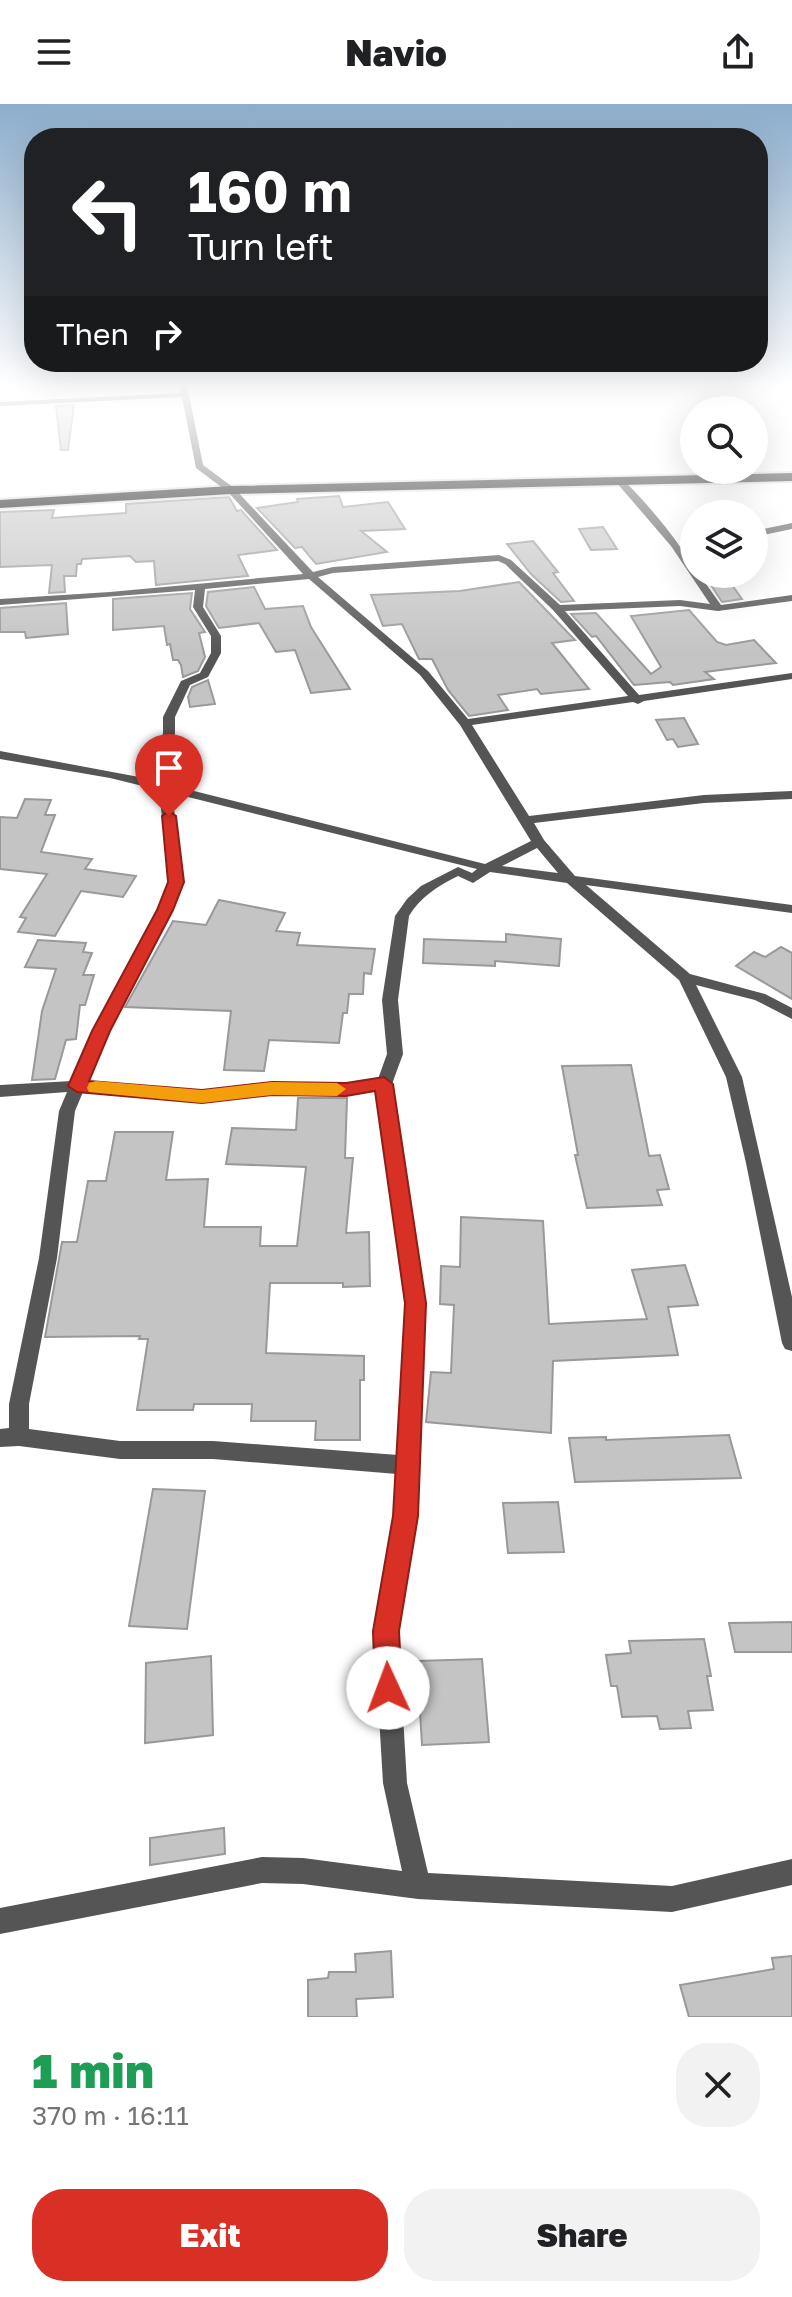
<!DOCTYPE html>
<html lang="en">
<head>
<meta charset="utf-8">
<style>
  body { margin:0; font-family:"Golos Text",sans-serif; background:#f2f2f2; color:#202124; height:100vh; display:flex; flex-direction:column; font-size:30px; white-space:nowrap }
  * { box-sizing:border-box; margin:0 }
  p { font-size:26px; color:#757577 }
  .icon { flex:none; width:44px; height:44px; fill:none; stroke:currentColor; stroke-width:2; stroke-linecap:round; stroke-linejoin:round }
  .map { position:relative; height:1913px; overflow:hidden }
  .drawer { display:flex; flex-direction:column; background:#fff; flex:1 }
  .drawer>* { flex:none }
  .banner { position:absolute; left:24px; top:24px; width:744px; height:244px; border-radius:32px; box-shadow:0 8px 32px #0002; background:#202124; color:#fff; overflow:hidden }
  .fabs { position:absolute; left:680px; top:292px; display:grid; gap:16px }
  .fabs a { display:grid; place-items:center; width:88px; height:88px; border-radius:50%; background:#fff; box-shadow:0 8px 32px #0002; font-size:40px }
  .pin { position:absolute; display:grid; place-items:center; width:68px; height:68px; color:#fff; margin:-82px -34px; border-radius:50% 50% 50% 0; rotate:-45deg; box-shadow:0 0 8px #0007 }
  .pin .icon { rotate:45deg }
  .me { position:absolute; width:88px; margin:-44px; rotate:358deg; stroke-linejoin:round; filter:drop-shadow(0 0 6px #0008) }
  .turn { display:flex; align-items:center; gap:28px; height:168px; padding:0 32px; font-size:36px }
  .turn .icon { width:104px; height:104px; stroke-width:2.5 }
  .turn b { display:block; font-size:56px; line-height:68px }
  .then { display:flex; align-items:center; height:76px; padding:0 32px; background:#0003; gap:16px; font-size:30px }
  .round { display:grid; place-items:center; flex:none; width:84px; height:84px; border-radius:32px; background:#f2f2f2 }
  .head { display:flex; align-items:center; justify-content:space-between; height:136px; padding:0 32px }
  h1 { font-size:48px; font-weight:800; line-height:60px; color:#1e9e55 }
  .cta { display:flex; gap:16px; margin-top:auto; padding:16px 32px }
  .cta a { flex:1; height:92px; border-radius:32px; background:#d93025; color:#fff; font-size:32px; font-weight:800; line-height:92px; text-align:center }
  .cta a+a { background:#f2f2f2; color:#202124 }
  header { display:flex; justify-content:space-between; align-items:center; height:104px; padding:0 32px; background:#fff; font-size:36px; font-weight:800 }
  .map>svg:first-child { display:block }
  .building { fill:#c4c4c4; stroke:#999; stroke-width:2 }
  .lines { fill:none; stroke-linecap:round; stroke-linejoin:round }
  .trunk-casing { stroke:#dbdbdb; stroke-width:4 }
  .minor { fill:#555; fill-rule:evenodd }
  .trunk { fill:#000; fill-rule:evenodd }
  .route { fill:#d93025; stroke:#8d1f18; stroke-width:2 }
  .slow { fill:#f59e0b }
</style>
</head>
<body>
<header><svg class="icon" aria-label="menu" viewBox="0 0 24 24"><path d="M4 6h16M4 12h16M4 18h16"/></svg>Navio<svg class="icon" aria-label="share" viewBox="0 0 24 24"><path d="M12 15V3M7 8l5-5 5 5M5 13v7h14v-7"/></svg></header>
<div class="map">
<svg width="792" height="1913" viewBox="0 0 792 1913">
  <rect width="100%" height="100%" fill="#fff"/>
  <g class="building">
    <polygon points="74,301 68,346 61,346 56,302"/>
    <polygon points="339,392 343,403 388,398 405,425 361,427 387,448 316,460 302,443 295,444 257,404 298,398 297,395"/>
    <polygon points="229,393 237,407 241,406 277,446 238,451 248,472 156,481 154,457 136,458 130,452 82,455 81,460 77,460 76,472 64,472 65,488 49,489 52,461 0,463 0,408 54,406 52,414 126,409 126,400"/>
    <polygon points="603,423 617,445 591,446 579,425"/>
    <polygon points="533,437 558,468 553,469 574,497 561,498 531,470 507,440"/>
    <polygon points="727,474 742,495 722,498 707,475"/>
    <polygon points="519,478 575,536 552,539 589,585 541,590 537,585 498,591 508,606 469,612 448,586 432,555 419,555 402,520 383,522 371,491 460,487"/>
    <polygon points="254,483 265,505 303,502 311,523 350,585 311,589 295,546 276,548 259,519 219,524 206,502 208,488"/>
    <polygon points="192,489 190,505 205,528 199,529 205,553 198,567 183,573 181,561 178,556 173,556 170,540 167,541 164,522 113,526 113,495"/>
    <polygon points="66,499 68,530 26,534 25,528 0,528 0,504"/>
    <polygon points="689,506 717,538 726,541 754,536 776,559 705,568 714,575 673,581 670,578 634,581 596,532 592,533 571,510 596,509 651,570 661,563 631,512"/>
    <polygon points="208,576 215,600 190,603 188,593 192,583"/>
    <polygon points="684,614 698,640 678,643 673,635 667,636 656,616"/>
    <polygon points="25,695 51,696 45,711 55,711 41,748 92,755 85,765 136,772 123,793 81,787 55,832 18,828 26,814 20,813 47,770 0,765 0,713 17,714"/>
    <polygon points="219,796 285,809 276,827 300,829 297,841 375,845 371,870 364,869 363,890 349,890 347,909 343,909 339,939 269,936 264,967 224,966 231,907 125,903 173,817 206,821"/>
    <polygon points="506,830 561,835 559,862 495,857 495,862 423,859 424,835 506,838"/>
    <polygon points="38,836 86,839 83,848 92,849 83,871 94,871 85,901 80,901 76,935 66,936 55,975 32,976 42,907 56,865 25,863"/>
    <polygon points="781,843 792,849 792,895 736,862 754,848 765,853"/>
    <polygon points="631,961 649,1052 660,1051 669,1085 657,1086 662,1101 587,1104 575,1051 578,1051 562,962"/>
    <polygon points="298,994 347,994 345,1054 353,1054 346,1129 369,1128 370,1182 343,1183 343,1179 270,1179 266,1249 364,1252 364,1276 360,1276 360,1336 315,1336 316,1317 251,1317 252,1300 194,1300 193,1306 137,1306 148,1235 139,1235 140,1232 45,1233 62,1138 77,1138 88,1077 106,1077 115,1028 173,1028 166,1076 208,1075 204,1123 261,1123 260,1142 297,1142 306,1063 226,1060 232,1024 296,1026"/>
    <polygon points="461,1113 543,1117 549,1220 647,1215 632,1166 685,1161 698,1201 668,1203 678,1251 553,1257 551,1329 426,1318 431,1268 451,1269 454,1201 440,1200 441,1162 460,1163"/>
    <polygon points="729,1331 741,1374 575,1378 569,1334 606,1333 606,1336"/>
    <polygon points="153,1385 205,1387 187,1525 129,1522"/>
    <polygon points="558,1398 564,1448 508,1449 503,1399"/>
    <polygon points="792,1518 792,1548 735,1548 729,1519"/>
    <polygon points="704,1535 711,1572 707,1572 713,1606 688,1607 691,1624 660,1625 657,1612 622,1613 617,1582 611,1582 606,1551 631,1549 629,1537"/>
    <polygon points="211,1552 213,1631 145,1639 146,1559"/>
    <polygon points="482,1555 489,1638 422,1641 417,1557"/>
    <polygon points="224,1724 225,1750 150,1761 150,1734"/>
    <polygon points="391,1847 393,1893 356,1895 357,1913 308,1913 308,1876 328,1874 329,1868 356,1868 355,1850"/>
    <polygon points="792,1852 792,1913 689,1913 680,1881 774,1865 772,1854"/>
  </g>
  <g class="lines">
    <defs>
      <polygon id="trunk" points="792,369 792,377 231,390 0,404 0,396 231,382"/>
    </defs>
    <use href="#trunk" class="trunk-casing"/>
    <g class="minor">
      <path d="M179,281h8l16,80 31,23 79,84 20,-5 166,-12 12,5 49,45 120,-5 30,4 -39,-58 -55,-64v-4l3,-1c15,10 75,80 75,97h5l22,31 71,-10v6l-74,10 -38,-5 -115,5 74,84 153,-22v6l-148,22 -6,3 -5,-2 -161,23 57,91 175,-21 88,-4v8l-88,4 -170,20 10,17 31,36 217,29v8l-206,-28 104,89 75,20 27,14v11l-37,-19 -59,-15 46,92 50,220v54l-7,-2 -3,-6 -36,-180 -20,-86 -47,-97 -112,-97 -77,-11 -17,11 -15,-7c-20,10 -38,21 -49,40l-11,84 5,54 -11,30 2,30 31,189 -8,213 -19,115 9,152 21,90 244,13 120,-27v26l-120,27 -254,-13 -115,-15 -41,-1 -262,51v-26l262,-51 41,1 99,13 -19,-88 -9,-152 21,-115 2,-42 -184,-15h-93l-101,-13 -19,1v-18l9,-1v-24l30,-146 20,-147 8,-19 -67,5v-12l72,-4 21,-50 65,-121 11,-28 -10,-92 -49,-12 -110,-19v-8l139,26 18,-15 6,-29v-16l18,-36 19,-8 11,-20v-17l-18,-29 2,-17 -195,15v-6l110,-7 193,-18 -75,-82 -32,-24 -14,-71 -182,9v-4l181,-9zM498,457l7,3 48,46 75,86 -160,23 -40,-48 -110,-94 15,-4zM309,475l111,96 40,50 71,116 -46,23 -335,-84 19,-17 6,-30v-16l15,-32 18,-8 13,-24v-17l-18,-29 2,-18zM172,689l305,76 -5,4 -14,-6 -37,19 -14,13 -12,17 -13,84 5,54 -9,25 -32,4h-74l-70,8 -114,-10 21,-50 63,-121 11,-28zM537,744l21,25 -56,-7zM376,987l29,212 -7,152 -185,-14h-93l-91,-12v-25l28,-146 18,-147 8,-19 119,11 70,-8h74z"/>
      <polygon points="792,419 792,425 754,433 754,427"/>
    </g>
    <use href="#trunk" class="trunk"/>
  </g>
  <linearGradient id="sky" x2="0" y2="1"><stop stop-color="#8cadcc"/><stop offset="0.51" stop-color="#fff"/><stop offset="1" stop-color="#fff" stop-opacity="0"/></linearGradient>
  <rect width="792" height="549" fill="url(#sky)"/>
  <polygon class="route" points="169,707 176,712 184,778 173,806 110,927 89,977 202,986 272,978 346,979 384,973 393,980 426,1199 418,1412 399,1527 402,1584 398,1594 388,1598 379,1594 375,1584 373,1527 393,1412 405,1199 375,987 346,992 272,991 202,999 77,988 68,982 92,927 157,806 168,778 162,712"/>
  <polygon class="slow" points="96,977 202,986 272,978 337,979 346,985 337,992 272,991 202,999 89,988 87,984 89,979"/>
</svg>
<div class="fabs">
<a><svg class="icon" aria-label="search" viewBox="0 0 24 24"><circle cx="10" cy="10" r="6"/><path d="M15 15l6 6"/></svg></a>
<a><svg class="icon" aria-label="layers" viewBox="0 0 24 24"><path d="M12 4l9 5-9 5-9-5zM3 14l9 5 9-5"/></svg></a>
</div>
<div class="pin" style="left:169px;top:712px;background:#d93025"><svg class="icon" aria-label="arrive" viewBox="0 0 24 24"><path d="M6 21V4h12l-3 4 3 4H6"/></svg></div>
<svg class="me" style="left:388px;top:1584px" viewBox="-20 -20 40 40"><circle r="19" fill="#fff"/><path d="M0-13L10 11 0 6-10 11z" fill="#d93025"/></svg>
<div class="banner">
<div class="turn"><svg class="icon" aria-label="left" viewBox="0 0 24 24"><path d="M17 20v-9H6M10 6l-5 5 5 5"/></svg><div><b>160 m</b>Turn left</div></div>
<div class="then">Then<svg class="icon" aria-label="right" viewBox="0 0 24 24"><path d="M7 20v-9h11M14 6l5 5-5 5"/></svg></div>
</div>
</div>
<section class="drawer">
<div class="head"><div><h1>1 min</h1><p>370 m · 16:11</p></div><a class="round"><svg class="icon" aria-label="close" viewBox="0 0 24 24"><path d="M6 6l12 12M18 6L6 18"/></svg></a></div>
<div class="cta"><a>Exit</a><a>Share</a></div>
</section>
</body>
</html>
